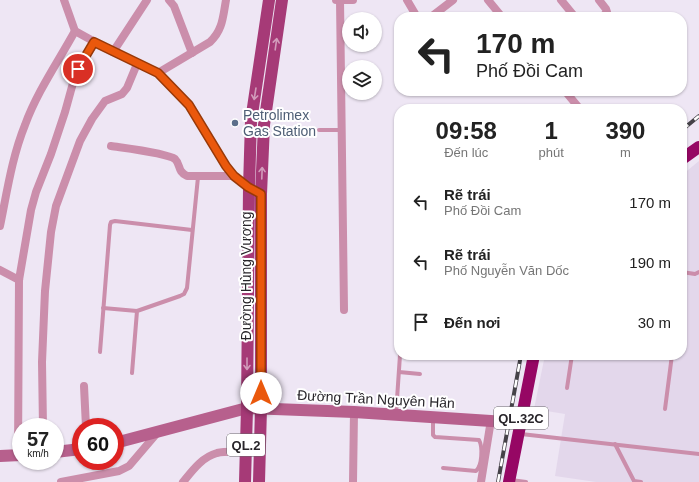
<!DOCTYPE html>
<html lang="vi">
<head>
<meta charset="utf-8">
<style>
  body { margin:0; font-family:Arial,sans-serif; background:#f2f2f2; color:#222; height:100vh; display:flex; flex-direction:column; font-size:15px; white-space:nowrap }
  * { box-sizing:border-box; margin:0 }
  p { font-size:13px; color:#767676 }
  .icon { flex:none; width:22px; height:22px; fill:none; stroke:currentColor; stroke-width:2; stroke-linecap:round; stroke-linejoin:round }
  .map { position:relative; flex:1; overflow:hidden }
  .side { position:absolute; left:394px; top:104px; width:293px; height:256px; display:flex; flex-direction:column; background:#fff; border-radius:16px; box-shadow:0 1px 3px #0004 }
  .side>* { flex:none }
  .hud { position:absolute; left:394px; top:12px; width:293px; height:84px; border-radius:16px; box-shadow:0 1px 3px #0004; background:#fff; color:#222; overflow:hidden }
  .controls { position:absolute; left:342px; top:12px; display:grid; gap:8px }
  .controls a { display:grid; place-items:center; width:40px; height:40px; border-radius:50%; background:#fff; box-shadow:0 1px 3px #0004; font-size:20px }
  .speed { position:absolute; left:12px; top:418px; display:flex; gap:8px; font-size:20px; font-weight:700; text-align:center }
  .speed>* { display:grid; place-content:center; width:52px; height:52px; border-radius:50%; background:#fff; box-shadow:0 1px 3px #0004; line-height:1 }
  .speed small { font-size:10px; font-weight:400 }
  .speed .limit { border:6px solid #d22; background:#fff; color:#111 }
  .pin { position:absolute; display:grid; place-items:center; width:34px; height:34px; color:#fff; margin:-17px; border:2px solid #fff; border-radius:50%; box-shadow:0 1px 4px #0007 }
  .me { position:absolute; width:44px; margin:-22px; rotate:0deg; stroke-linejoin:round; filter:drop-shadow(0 0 3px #0008) }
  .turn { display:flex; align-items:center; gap:14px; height:84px; padding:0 16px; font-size:18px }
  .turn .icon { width:52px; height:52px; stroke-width:2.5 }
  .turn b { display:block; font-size:28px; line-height:34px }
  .eta { display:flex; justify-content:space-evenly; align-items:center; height:68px; text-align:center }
  .eta b { font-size:24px; font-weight:700; line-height:28px }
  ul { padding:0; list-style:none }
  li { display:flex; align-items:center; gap:12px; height:60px; padding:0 16px }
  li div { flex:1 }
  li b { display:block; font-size:15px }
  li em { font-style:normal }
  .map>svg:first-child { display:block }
  .built { fill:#e3d7eb }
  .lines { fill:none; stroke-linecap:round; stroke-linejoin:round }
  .lane { stroke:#cb8eab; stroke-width:4 }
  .street { stroke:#cb8eab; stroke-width:8 }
  .secondary { stroke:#b7608d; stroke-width:12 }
  .primary { stroke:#a63a77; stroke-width:12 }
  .highway { stroke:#960764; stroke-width:12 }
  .rail-casing { stroke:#454248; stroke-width:4 }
  .rail { stroke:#fff; stroke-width:2.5; stroke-dasharray:8; stroke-linecap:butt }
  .oneway { stroke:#d29cbb }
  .route-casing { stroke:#983908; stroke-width:10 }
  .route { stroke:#ea580c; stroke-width:7 }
  .service-dot { fill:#5c6f8a; stroke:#fff; stroke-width:1.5 }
  .labels { text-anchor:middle; stroke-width:4; stroke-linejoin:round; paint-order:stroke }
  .shield { fill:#fff; stroke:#68666a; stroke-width:1 }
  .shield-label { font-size:13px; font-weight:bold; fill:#28252a }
  .service-label { font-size:14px; fill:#4e5e75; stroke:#fff; text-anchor:start }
  .street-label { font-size:14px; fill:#28252a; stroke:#fff }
</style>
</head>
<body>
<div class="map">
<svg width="699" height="482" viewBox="0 0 699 482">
  <rect width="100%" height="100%" fill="#eee6f4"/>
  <polygon class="built" points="699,161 699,482 596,482 555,476 565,414 534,409 545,355 682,355 682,175"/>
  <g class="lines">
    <g class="lane">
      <polyline points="319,130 342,130"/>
      <polyline points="682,272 695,274 699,272"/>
      <polyline points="682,289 684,272"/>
      <polyline points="103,308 137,311"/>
      <polyline points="100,352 110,225 111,222 115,221 192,230"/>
      <polyline points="399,372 420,374"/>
      <polyline points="132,373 137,311 180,296 184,294 187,288 198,177"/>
      <polyline points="567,388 572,355"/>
      <polyline points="665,409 672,355"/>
      <polyline points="396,414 400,355"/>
      <path d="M433,419v16l2,2 44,3c4,7 3,26 -3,31l-33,-3"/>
      <polyline points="521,434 699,454"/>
      <polyline points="615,444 634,481 641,482"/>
      <polyline points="511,480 526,482"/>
    </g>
    <g class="street">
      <polyline points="64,0 75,31 113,52 158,73 189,105 226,166 234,176 252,189"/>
      <polyline points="169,0 174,6 192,53"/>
      <polyline points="336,0 353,0"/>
      <polyline points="340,0 344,310"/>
      <polyline points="407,0 417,17"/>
      <polyline points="488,0 502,17"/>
      <polyline points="561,0 575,17"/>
      <polyline points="599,0 606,9 607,12 602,17"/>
      <polyline points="431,17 453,0"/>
      <polyline points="113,52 147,0"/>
      <path d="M158,73l52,-31c13,-12 13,-26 16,-42"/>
      <polyline points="565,91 580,109"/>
      <path d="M111,146c13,2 56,7 64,13 6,6 2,12 12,17h47"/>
      <path d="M0,226c7,-34 12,-69 25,-101 12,-33 33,-63 50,-94"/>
      <polyline points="0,270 19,280"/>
      <polyline points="84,386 86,427"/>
      <polyline points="43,427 42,362 45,291 51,232 56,206 80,141 92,119 105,101 122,94 127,88 137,64"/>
      <polyline points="18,456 19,280 31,210 36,192 51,154 65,112 73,83 78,69 95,42"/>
      <polyline points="61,482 119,471 129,466 158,432"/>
      <path d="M183,482c9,-11 19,-25 34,-29 9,-2 20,-1 29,-1"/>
      <polyline points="353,482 354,412"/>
      <polyline points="481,482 491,420"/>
    </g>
    <g class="secondary">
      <polyline points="115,443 247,408 354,412 520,423"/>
      <polyline points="55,452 81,449"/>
      <polyline points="0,456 21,455"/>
    </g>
    <g class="primary">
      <polyline points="245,482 247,408 249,187 251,121 269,0"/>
      <polyline points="259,482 261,408 261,194 264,125 282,0"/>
    </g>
    <g class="highway">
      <polyline points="682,159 699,147"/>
      <polyline points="509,482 534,355"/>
    </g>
    <defs>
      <g id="rail">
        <polyline points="682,130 699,116"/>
        <polyline points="498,482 521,355"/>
      </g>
    </defs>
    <use href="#rail" class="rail-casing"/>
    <use href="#rail" class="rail"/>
  </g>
  <defs><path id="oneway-shaft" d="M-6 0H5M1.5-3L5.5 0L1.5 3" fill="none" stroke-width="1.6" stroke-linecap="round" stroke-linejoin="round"/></defs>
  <g class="oneway">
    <use href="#oneway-shaft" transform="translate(276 44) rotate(-82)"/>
    <use href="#oneway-shaft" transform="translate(255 94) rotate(99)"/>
    <use href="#oneway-shaft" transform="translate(262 173) rotate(-88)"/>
    <use href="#oneway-shaft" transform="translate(247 364) rotate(90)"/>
  </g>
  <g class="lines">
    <defs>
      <polyline id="route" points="78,69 94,42 158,73 189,105 226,166 234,176 248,187 261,194 261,393"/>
    </defs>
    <use href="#route" class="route-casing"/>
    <use href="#route" class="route"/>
  </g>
  <circle class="service-dot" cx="235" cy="123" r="4"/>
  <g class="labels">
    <g class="shield">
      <rect x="494" y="407" width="54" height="22" rx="3"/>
      <rect x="227" y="434" width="38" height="22" rx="3"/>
    </g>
    <g class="shield-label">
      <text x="521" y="423">QL.32C</text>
      <text x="246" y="450">QL.2</text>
    </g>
    <g class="service-label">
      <text x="243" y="120">Petrolimex<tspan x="243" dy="16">Gas Station</tspan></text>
    </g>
    <g class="street-label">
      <text transform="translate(246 276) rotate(-90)" y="5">Đường Hùng Vương</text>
      <text transform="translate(376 399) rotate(3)" y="5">Đường Trần Nguyên Hãn</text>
    </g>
  </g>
</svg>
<div class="controls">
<a><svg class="icon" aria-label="sound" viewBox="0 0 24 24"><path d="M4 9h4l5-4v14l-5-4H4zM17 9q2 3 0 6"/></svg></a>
<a><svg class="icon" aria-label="layers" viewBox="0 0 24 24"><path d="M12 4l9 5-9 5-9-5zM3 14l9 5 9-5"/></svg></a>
</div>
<div class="speed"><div>57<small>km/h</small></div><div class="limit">60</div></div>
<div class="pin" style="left:78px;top:69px;background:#d93025"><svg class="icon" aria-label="arrive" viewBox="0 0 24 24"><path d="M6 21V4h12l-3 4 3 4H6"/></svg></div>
<svg class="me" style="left:261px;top:393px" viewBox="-20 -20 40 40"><circle r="19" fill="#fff"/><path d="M0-13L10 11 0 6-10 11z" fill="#ea580c"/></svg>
<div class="hud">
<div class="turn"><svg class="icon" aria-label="left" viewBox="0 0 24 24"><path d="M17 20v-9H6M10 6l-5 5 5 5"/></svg><div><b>170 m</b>Phố Đồi Cam</div></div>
</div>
<section class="side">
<div class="eta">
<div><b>09:58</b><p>Đến lúc</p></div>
<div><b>1</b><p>phút</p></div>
<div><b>390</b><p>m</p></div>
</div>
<ul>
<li><svg class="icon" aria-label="left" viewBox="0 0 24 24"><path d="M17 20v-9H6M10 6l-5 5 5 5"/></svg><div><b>Rẽ trái</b><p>Phố Đồi Cam</p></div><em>170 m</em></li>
<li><svg class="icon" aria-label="left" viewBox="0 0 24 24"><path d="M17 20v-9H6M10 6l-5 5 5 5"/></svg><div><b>Rẽ trái</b><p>Phố Nguyễn Văn Dốc</p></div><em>190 m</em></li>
<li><svg class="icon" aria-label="arrive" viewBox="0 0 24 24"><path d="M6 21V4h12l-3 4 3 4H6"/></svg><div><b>Đến nơi</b></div><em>30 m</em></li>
</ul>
</section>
</div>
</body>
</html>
